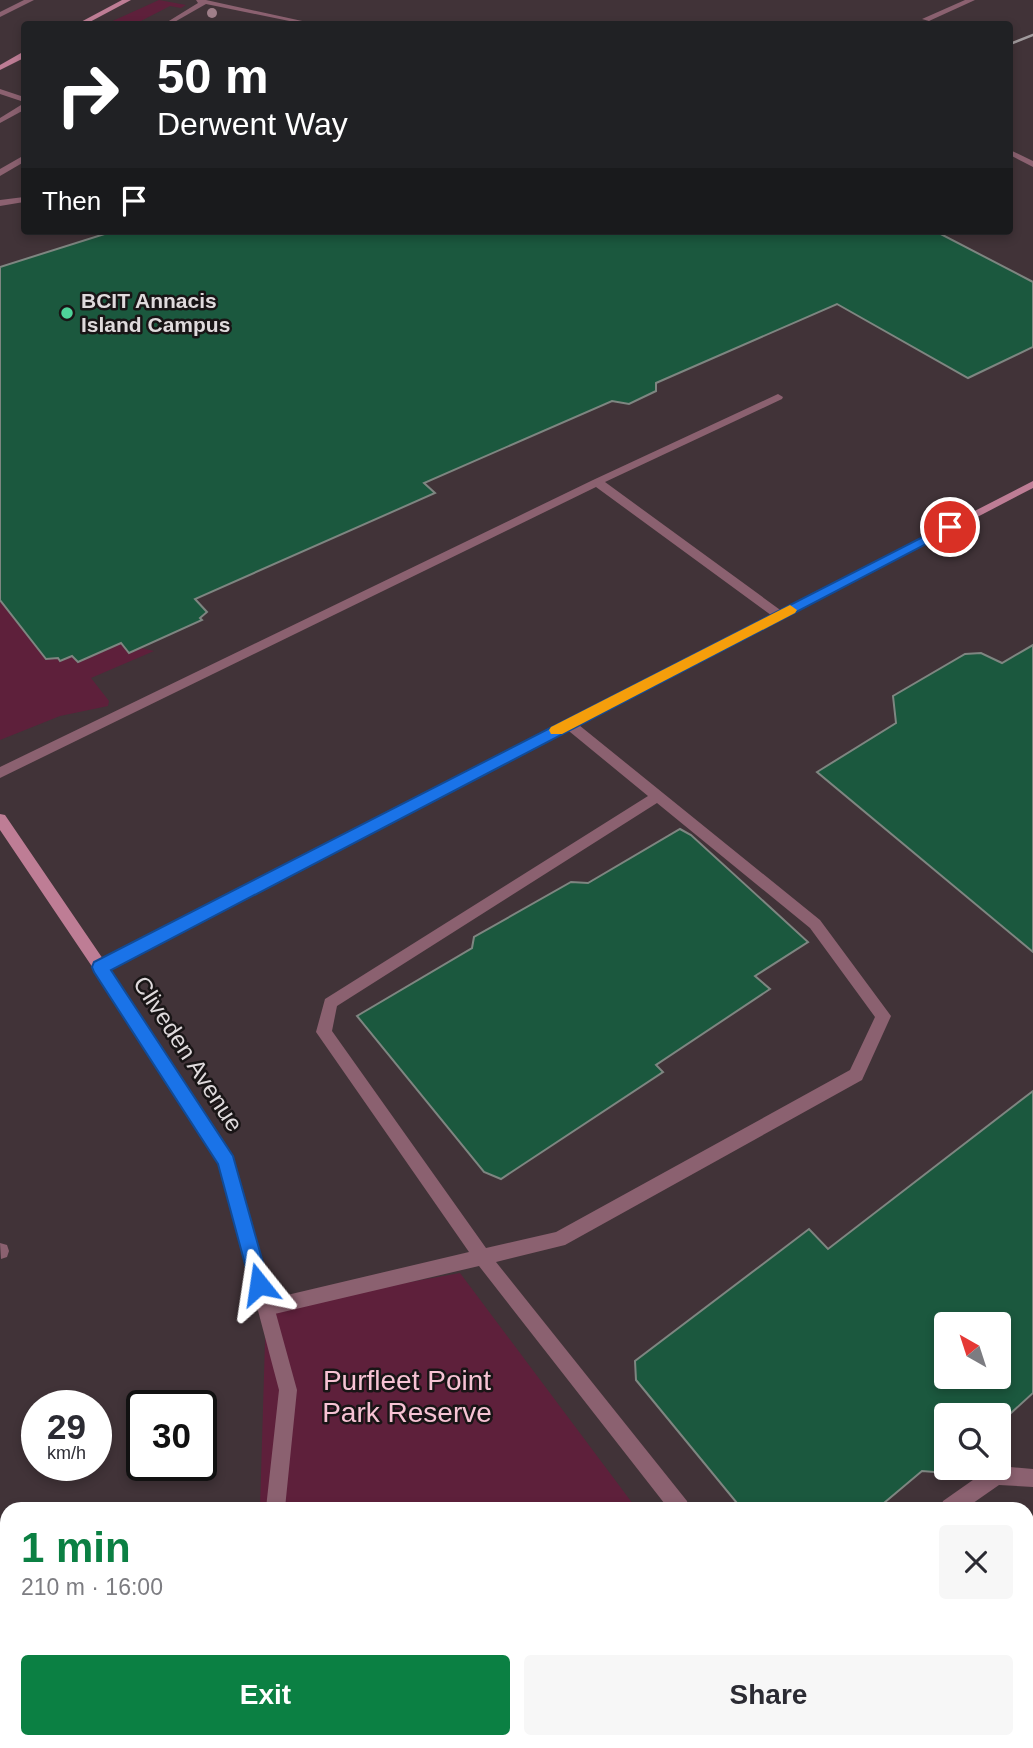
<!DOCTYPE html>
<html lang="en">
<head>
<meta charset="utf-8">
<style>
  body { margin:0; font-family:Arial,sans-serif; background:#f7f7f7; color:#2b2b33; height:100vh; display:flex; flex-direction:column; font-size:26px; white-space:nowrap }
  * { box-sizing:border-box; margin:0 }
  p { font-size:23px; color:#7c7c81 }
  .icon { flex:none; width:38px; height:38px; fill:none; stroke:currentColor; stroke-width:2; stroke-linecap:round; stroke-linejoin:round }
  .map { position:relative; flex:1; overflow:hidden }
  .sheet { position:absolute; left:0px; top:1502px; width:1034px; height:247px; display:flex; flex-direction:column; background:#fff; border-radius:21px 21px 0 0; box-shadow:0 4px 10px #0003 }
  .sheet>* { flex:none }
  .hud { position:absolute; left:21px; top:21px; width:992px; height:214px; border-radius:7px; box-shadow:0 4px 10px #0003; background:#202124; color:#fff; overflow:hidden }
  .needle { width:46px; rotate:321deg }
  .tools { position:absolute; left:934px; top:1312px; display:grid; gap:14px }
  .tools a { display:grid; place-items:center; width:77px; height:77px; border-radius:7px; background:#fff; box-shadow:0 4px 10px #0003; font-size:35px }
  .speed { position:absolute; left:21px; top:1390px; display:flex; gap:14px; font-size:35px; font-weight:700; text-align:center }
  .speed>* { display:grid; place-content:center; width:91px; height:91px; border-radius:50%; background:#fff; box-shadow:0 4px 10px #0003; line-height:1 }
  .speed small { font-size:18px; font-weight:400 }
  .speed .limit { border:4px solid #111; border-radius:10px; background:#fff; color:#111 }
  .pin { position:absolute; display:grid; place-items:center; width:60px; height:60px; color:#fff; margin:-30px; border:4px solid #fff; border-radius:50%; box-shadow:0 2px 7px #0007 }
  .me { position:absolute; width:77px; margin:-38px; rotate:345deg; stroke-linejoin:round; filter:drop-shadow(0 0 5px #0008) }
  .turn { display:flex; align-items:center; gap:24px; height:147px; padding:0 21px; font-size:32px }
  .turn .icon { width:91px; height:91px; stroke-width:2.5 }
  .turn b { display:block; font-size:49px; line-height:60px }
  .then { display:flex; align-items:center; height:66px; padding:0 21px; background:#0003; gap:14px; font-size:26px }
  .round { display:grid; place-items:center; flex:none; width:74px; height:74px; border-radius:7px; background:#f7f7f7 }
  .head { display:flex; align-items:center; justify-content:space-between; height:119px; padding:0 21px }
  h1 { font-size:42px; font-weight:700; line-height:52px; color:#0b8043 }
  .button { display:flex; gap:14px; margin-top:auto; padding:14px 21px }
  .button a { flex:1; height:80px; border-radius:7px; background:#0b8043; color:#fff; font-size:28px; font-weight:700; line-height:80px; text-align:center }
  .button a+a { background:#f7f7f7; color:#2b2b33 }
  .map>svg:first-child { display:block }
  .built { fill:#413338; fill-rule:evenodd }
  .green { fill:#5e203b }
  .water { fill:#400020 }
  .building { fill:#1b583e; stroke:#7e8681; stroke-width:2; fill-rule:evenodd }
  .lines { fill:none; stroke-linecap:round; stroke-linejoin:round }
  .lane { fill:#8b6170; fill-rule:evenodd }
  .street { fill:#8b6170; fill-rule:evenodd }
  .secondary { fill:#be7d95; fill-rule:evenodd }
  .rail { stroke:#a19b9d; stroke-width:2.5 }
  .tree { fill:#9f7f89 }
  .route { fill:#1a73e8; stroke:#114b97; stroke-width:2 }
  .slow { fill:#f59e0b }
  .poi-dot { fill:#4ed399; stroke:#191516; stroke-width:2.5 }
  .labels { text-anchor:middle; stroke-width:5; stroke-linejoin:round; paint-order:stroke }
  .far-poi-label { font-size:21px; font-weight:bold; fill:#dfdadc; stroke:#191516; text-anchor:start }
  .street-label { font-size:24px; fill:#dfdadc; stroke:#191516 }
  .near-park-label { font-size:28px; fill:#f7c3d4; stroke:#191516 }
</style>
</head>
<body>
<div class="map">
<svg width="1033" height="1748" viewBox="0 0 1033 1748">
  <rect width="100%" height="100%" fill="#332c2e"/>
  <path class="built" d="M0,0h1033v1517l-6,6v-15h-1020v233h784l-7,7h-784zM24,24h986v207h-986zM947,1325h52v52h-52zM37,1405h59v60h-59zM142,1405h59v60h-59zM947,1416h52v52h-52z"/>
  <g class="green">
    <polygon points="159,0 186,5 181,8 170,6 135,24 106,24"/>
    <polygon points="0,600 46,659 72,656 78,662 121,643 154,651 91,678 109,701 108,706 60,716 0,740"/>
    <polygon points="460,1273 636,1508 260,1508 266,1308"/>
    <polygon points="242,1741 810,1741 815,1748 240,1748"/>
  </g>
  <polygon class="water" points="1033,1659 1033,1748 944,1748 951,1741 1027,1741 1027,1664"/>
  <g class="building">
    <polygon points="114,231 935,231 1033,282 1033,347 968,378 837,304 656,383 656,391 629,404 612,401 424,483 435,493 195,599 207,612 200,618 202,620 129,653 121,643 78,662 72,656 60,661 58,658 46,659 0,600 0,267"/>
    <polygon points="1033,645 1033,952 817,772 896,723 893,696 965,654 981,653 1002,663"/>
    <polygon points="680,829 691,835 808,942 755,976 770,989 656,1065 663,1072 501,1179 484,1172 357,1016 472,948 474,937 571,882 588,883"/>
    <path d="M1033,1091v302l-34,31v-8h-52v52h5l-5,5 -25,-2 -44,37h-137l-105,-128 -1,-19 174,-132 19,20zM947,1325h52v52h-52z"/>
  </g>
  <g class="lines">
    <g class="lane">
      <polygon points="24,0 34,0 0,17 0,12"/>
      <polygon points="196,0 206,0 316,24 304,24 206,4 171,24 164,24 198,3"/>
      <polygon points="965,0 975,0 929,21 922,19"/>
      <polygon points="0,89 24,97 24,102 0,94"/>
      <polygon points="21,105 24,105 24,110 0,123 0,118"/>
      <polygon points="1010,150 1033,161 1033,167 1010,155"/>
      <polygon points="21,157 24,157 24,162 0,176 0,169"/>
      <polygon points="24,197 24,202 0,206 0,200"/>
      <polygon points="778,394 783,397 782,399 605,482 783,612 785,615 783,618 775,618 596,487 0,778 0,767 593,480"/>
      <path d="M569,720l5,1 246,199 71,96 -29,64 -297,165 -69,17 191,239 2,7h-21l-189,-242 -213,50 -6,-2 -3,-6 3,-6 6,-2 203,-48 -153,-220 9,-33 323,-203 -84,-69 -1,-3 1,-3zM657,803l153,125 65,89 -25,53 -294,162 -70,16 -154,-217 5,-25z"/>
      <polygon points="0,1243 7,1245 9,1251 7,1257 1,1259"/>
      <polygon points="999,1466 1033,1469 1033,1487 999,1485 966,1508 941,1508 943,1501 990,1468 999,1468"/>
    </g>
    <g class="street">
      <polygon points="100,961 105,963 234,1161 297,1390 285,1508 266,1508 279,1390 219,1163 95,971 93,967 95,963"/>
      <polygon points="232,1741 252,1741 250,1748 230,1748"/>
    </g>
    <g class="secondary">
      <polygon points="122,0 131,0 86,24 77,24"/>
      <polygon points="21,53 24,53 24,58 0,70 0,65"/>
      <polygon points="1033,481 1033,488 105,971 95,971 0,830 0,814 5,815 103,959"/>
    </g>
    <polyline class="rail" points="1010,44 1033,35"/>
  </g>
  <circle class="tree" cx="212" cy="13" r="5"/>
  <polygon class="route" points="950,523 955,524 955,529 111,970 233,1156 269,1284 266,1290 259,1293 252,1290 218,1164 94,972 92,967 94,962"/>
  <polygon class="slow" points="790,605 797,610 795,613 562,734 551,734 549,730 551,727"/>
  <circle class="poi-dot" cx="67" cy="313" r="7"/>
  <g class="labels">
    <g class="far-poi-label">
      <text x="81" y="308">BCIT Annacis<tspan x="81" dy="24">Island Campus</tspan></text>
    </g>
    <g class="street-label">
      <text transform="translate(188 1054) rotate(57)" y="8">Cliveden Avenue</text>
    </g>
    <g class="near-park-label">
      <text x="407" y="1390">Purfleet Point<tspan x="407" dy="32">Park Reserve</tspan></text>
    </g>
  </g>
</svg>
<div class="tools">
<a><svg class="needle" viewBox="-14 -14 28 28"><path d="M0-13l5 13h-10z" fill="#e53935"/><path d="M0 13l5-13h-10z" fill="#7c7c81"/></svg></a>
<a><svg class="icon" aria-label="search" viewBox="0 0 24 24"><circle cx="10" cy="10" r="6"/><path d="M15 15l6 6"/></svg></a>
</div>
<div class="speed"><div>29<small>km/h</small></div><div class="limit">30</div></div>
<div class="pin" style="left:950px;top:527px;background:#d93025"><svg class="icon" aria-label="arrive" viewBox="0 0 24 24"><path d="M6 21V4h12l-3 4 3 4H6"/></svg></div>
<svg class="me" style="left:259px;top:1284px" viewBox="-20 -20 40 40"><path d="M0-17L14 15 0 8-14 15z" fill="#1a73e8" stroke="#fff" stroke-width="4"/></svg>
<div class="hud">
<div class="turn"><svg class="icon" aria-label="right" viewBox="0 0 24 24"><path d="M7 20v-9h11M14 6l5 5-5 5"/></svg><div><b>50 m</b>Derwent Way</div></div>
<div class="then">Then<svg class="icon" aria-label="arrive" viewBox="0 0 24 24"><path d="M6 21V4h12l-3 4 3 4H6"/></svg></div>
</div>
<section class="sheet">
<div class="head"><div><h1>1 min</h1><p>210 m · 16:00</p></div><a class="round"><svg class="icon" aria-label="close" viewBox="0 0 24 24"><path d="M6 6l12 12M18 6L6 18"/></svg></a></div>
<div class="button"><a>Exit</a><a>Share</a></div>
</section>
</div>
</body>
</html>
